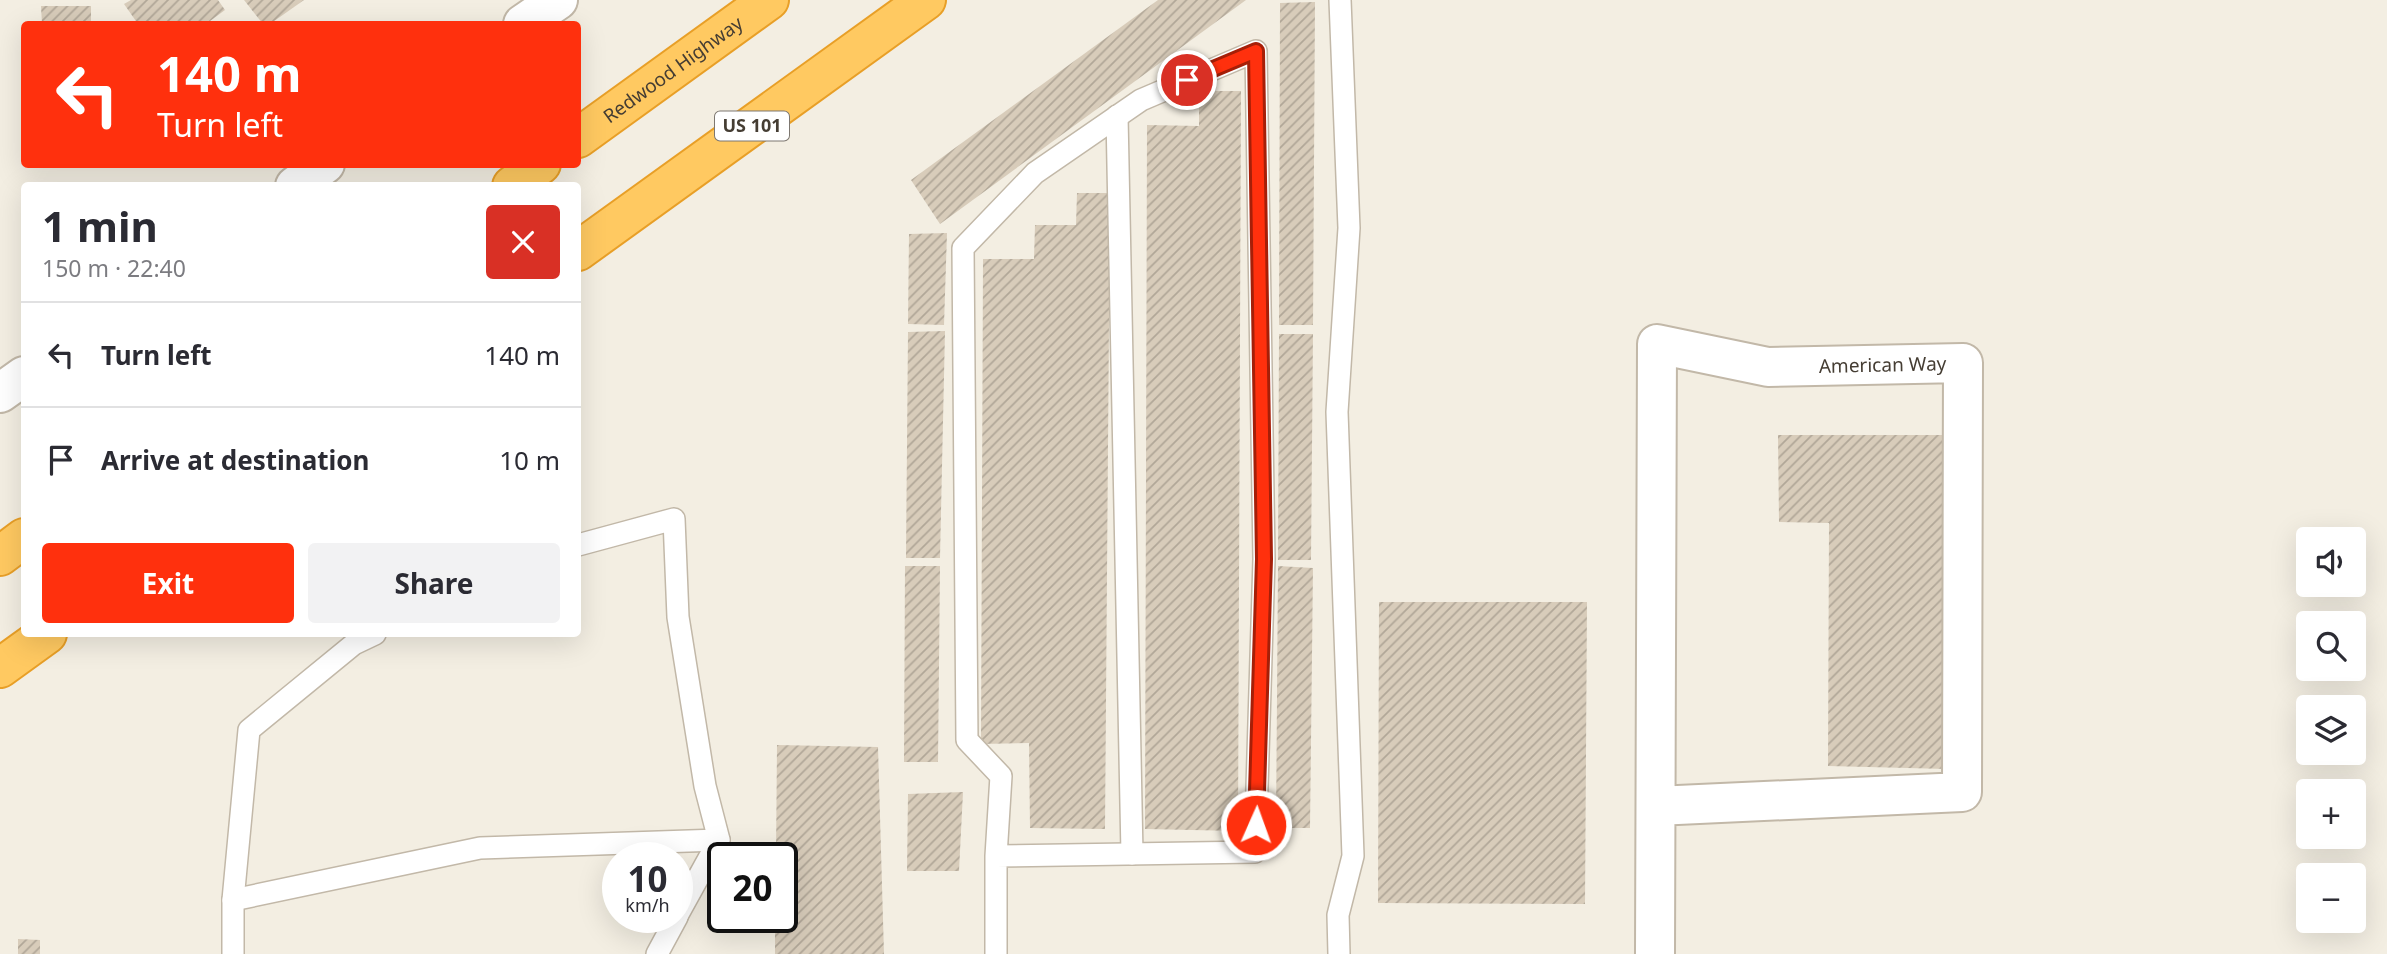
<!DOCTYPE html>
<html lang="en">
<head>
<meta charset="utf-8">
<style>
  body { margin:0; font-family:"Noto Sans",sans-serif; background:#f2f2f3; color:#2b2b33; height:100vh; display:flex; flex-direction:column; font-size:26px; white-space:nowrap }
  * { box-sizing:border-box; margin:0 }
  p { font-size:23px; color:#7c7c81 }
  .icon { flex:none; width:38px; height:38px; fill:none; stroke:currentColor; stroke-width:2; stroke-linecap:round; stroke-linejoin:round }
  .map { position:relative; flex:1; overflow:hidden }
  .side { position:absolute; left:21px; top:182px; width:560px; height:455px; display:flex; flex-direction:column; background:#fff; border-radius:7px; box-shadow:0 7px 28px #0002 }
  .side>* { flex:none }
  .top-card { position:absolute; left:21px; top:21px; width:560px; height:147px; border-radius:7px; box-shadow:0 7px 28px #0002; background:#ff300d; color:#fff; overflow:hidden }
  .tools { position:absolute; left:2296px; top:527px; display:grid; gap:14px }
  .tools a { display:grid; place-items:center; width:70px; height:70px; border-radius:7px; background:#fff; box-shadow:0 7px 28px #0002; font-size:35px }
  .speed { position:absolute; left:602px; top:842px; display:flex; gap:14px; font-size:35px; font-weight:700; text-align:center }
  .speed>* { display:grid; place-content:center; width:91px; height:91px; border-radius:50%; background:#fff; box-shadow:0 7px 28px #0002; line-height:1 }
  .speed small { font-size:18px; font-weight:400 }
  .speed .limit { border:4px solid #111; border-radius:10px; background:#fff; color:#111 }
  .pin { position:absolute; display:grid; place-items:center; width:60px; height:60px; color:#fff; margin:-30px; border:4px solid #fff; border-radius:50%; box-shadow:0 2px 7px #0007 }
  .me { position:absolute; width:77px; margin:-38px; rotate:2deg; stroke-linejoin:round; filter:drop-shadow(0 0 5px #0008) }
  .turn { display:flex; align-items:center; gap:24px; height:147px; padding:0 21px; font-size:32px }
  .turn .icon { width:91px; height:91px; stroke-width:2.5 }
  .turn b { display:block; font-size:49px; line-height:60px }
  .round { display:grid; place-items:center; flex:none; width:74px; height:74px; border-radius:7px; background:#f2f2f3 }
  .summary { display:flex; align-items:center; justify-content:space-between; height:119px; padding:0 21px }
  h1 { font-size:42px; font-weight:700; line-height:52px }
  .cta { display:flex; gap:14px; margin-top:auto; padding:14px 21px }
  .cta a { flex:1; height:80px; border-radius:7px; background:#ff300d; color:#fff; font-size:28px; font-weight:700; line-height:80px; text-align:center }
  .cta a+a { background:#f2f2f3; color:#2b2b33 }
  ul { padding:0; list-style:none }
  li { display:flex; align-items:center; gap:21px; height:105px; padding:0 21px; border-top:2px solid #e1e1e2 }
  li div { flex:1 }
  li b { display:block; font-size:26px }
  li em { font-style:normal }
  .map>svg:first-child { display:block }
  .building { fill:url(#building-hatch) }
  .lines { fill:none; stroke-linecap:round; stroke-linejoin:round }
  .service-casing { stroke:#c2b8a8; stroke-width:24 }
  .minor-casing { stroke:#c2b8a8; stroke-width:42 }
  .tertiary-casing { stroke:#c2b8a8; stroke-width:42 }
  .motorway-casing { stroke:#e89f27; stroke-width:42 }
  .service { stroke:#fff; stroke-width:21 }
  .minor { stroke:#fff; stroke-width:38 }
  .tertiary { stroke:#fff; stroke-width:38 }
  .motorway { stroke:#ffc961; stroke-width:38 }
  .route-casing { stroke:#a61f08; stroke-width:18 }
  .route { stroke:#ff300d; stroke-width:12 }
  .labels { text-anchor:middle; stroke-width:5; stroke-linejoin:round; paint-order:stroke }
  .shield { fill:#fff; stroke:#7d7770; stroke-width:2 }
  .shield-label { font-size:18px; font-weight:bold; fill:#453d33 }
  .street-label { font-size:19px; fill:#453d33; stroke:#fff }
</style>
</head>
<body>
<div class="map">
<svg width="2387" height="954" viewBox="0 0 2387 954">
  <defs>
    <pattern id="building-hatch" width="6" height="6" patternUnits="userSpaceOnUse" patternTransform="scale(1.75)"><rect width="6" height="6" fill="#d8ccba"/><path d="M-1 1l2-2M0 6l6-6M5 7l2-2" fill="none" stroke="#b1a798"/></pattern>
  </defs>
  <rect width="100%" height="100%" fill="#f3eee2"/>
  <g class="building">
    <polygon points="131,0 218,0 225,10 206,24 138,24 124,4"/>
    <polygon points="244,0 304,0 270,24 263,24"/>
    <polygon points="1158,0 1246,0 940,224 911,180"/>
    <polygon points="1315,2 1313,325 1279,325 1280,3"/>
    <polygon points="41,6 91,6 91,24 42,24"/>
    <polygon points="1199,91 1241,91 1238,831 1145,829 1147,125 1199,126"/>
    <polygon points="1077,193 1110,193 1105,829 1030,828 1029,743 981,744 983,259 1034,259 1035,225 1076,225"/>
    <polygon points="947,233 944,325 908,324 909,234"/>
    <polygon points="945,331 940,558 906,558 908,332"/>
    <polygon points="1279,334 1313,334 1311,560 1278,560"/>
    <polygon points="1778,435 1948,435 1947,769 1828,766 1829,523 1779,522"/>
    <polygon points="905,566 940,566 938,762 904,762"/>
    <polygon points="1278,566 1313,568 1310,828 1276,828"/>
    <polygon points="1379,602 1587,602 1585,904 1378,903"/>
    <polygon points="777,745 878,747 884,954 775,954 775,917 782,917 782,858 776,858"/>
    <polygon points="963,792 959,871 907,871 908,794"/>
    <polygon points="18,939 40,940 40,954 18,954"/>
  </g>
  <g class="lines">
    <defs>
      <g id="service">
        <polyline points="1117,116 1132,854"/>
        <polyline points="996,856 1255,852 1264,559 1256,51 1141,100 1035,173 963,248 967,740 1001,776 996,856 996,954"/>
        <polyline points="233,900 480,848 719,840 705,786 678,617 674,519 578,545"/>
        <polyline points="677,916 719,840"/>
        <polyline points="233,954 233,900 249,730 354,644 375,634"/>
        <polyline points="657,954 677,917"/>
        <polyline points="1339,954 1338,915 1353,856 1337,412 1349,228 1340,0"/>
      </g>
      <g id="minor">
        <path id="s1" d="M1655,954l2,-610 111,23 195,-4 -1,429 -306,14"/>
      </g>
      <g id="tertiary">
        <polyline points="523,24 558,0"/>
        <polyline points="295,186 325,164"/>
        <polyline points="0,393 24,376"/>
      </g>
      <g id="motorway">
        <path id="s2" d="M578,138l191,-138"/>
        <polyline points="512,186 541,164"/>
        <polyline points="578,251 926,0"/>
        <polyline points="0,556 24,538"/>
        <polyline points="0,668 47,634"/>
      </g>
    </defs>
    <use href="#service" class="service-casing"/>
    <use href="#minor" class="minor-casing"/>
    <use href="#tertiary" class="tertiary-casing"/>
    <use href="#motorway" class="motorway-casing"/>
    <use href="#service" class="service"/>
    <use href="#minor" class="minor"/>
    <use href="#tertiary" class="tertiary"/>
    <use href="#motorway" class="motorway"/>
  </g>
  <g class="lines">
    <defs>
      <polyline id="route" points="1187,80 1256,51 1264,559 1256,825"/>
    </defs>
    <use href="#route" class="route-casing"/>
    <use href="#route" class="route"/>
  </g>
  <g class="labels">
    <rect class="shield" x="715" y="111.5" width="74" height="29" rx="5"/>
    <g class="shield-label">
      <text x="752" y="132">US 101</text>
    </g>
    <g class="street-label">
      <text dy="7" stroke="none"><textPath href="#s2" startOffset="117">Redwood Highway</textPath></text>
      <text dy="7" stroke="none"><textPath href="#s1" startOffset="838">American Way</textPath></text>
    </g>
  </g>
</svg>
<div class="tools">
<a><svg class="icon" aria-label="sound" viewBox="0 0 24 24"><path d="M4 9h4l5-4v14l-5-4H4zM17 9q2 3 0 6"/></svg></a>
<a><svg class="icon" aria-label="search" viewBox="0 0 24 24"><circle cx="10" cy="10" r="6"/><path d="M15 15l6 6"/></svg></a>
<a><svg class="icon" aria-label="layers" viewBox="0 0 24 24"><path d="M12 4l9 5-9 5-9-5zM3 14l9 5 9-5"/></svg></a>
<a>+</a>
<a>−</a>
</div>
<div class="speed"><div>10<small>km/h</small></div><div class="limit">20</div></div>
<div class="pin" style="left:1187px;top:80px;background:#d93025"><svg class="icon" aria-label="arrive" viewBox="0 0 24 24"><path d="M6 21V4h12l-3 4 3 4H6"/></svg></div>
<svg class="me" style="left:1256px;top:825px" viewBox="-20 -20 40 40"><circle r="17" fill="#ff300d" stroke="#fff" stroke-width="3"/><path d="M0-11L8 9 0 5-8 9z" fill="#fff"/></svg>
<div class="top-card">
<div class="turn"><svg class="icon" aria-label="left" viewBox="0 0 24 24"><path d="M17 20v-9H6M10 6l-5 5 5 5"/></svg><div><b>140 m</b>Turn left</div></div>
</div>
<section class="side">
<div class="summary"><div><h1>1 min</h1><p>150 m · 22:40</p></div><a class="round" style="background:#d93025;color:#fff"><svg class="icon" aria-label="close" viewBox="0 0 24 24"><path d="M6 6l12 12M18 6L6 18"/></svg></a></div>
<ul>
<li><svg class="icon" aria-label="left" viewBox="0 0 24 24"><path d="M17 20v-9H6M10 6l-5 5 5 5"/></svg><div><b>Turn left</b></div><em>140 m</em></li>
<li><svg class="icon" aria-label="arrive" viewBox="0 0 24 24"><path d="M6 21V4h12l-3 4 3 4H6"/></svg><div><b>Arrive at destination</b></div><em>10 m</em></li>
</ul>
<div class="cta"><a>Exit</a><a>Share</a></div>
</section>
</div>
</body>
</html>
